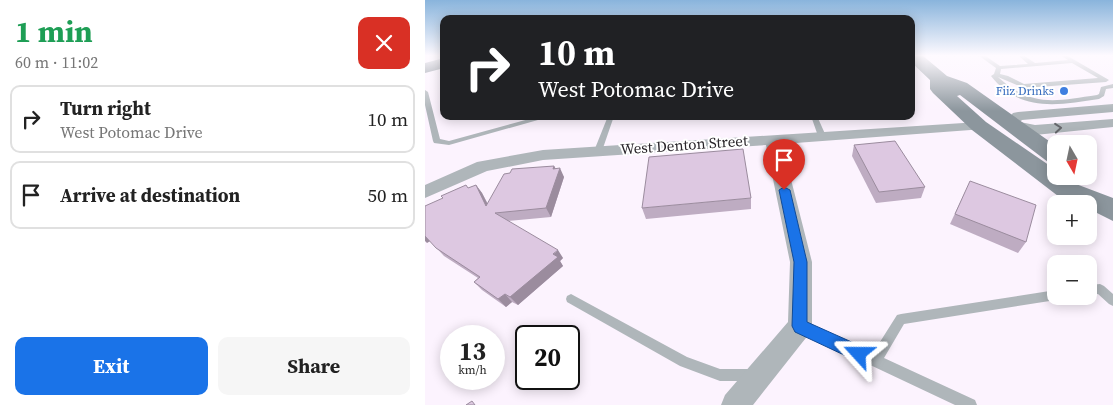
<!DOCTYPE html>
<html lang="en">
<head>
<meta charset="utf-8">
<style>
  body { margin:0; font-family:"Source Serif 4",serif; background:#f6f6f6; color:#222; height:100vh; display:flex; flex-direction:column; font-size:19px; white-space:nowrap }
  * { box-sizing:border-box; margin:0 }
  p { font-size:16px; color:#767676 }
  .icon { flex:none; width:28px; height:28px; fill:none; stroke:currentColor; stroke-width:2; stroke-linecap:round; stroke-linejoin:round }
  .map { position:relative; flex:1; overflow:hidden }
  .sheet { display:flex; flex-direction:column; background:#fff; width:425px }
  .sheet>* { flex:none }
  .guide { position:absolute; left:15px; top:15px; width:475px; height:105px; border-radius:10px; box-shadow:0 2px 12px #0003; background:#202124; color:#fff; overflow:hidden }
  .needle { width:32px; rotate:171deg }
  .tools { position:absolute; left:622px; top:135px; display:grid; gap:10px }
  .tools a { display:grid; place-items:center; width:50px; height:50px; border-radius:10px; background:#fff; box-shadow:0 2px 12px #0003; font-size:25px }
  .speed { position:absolute; left:15px; top:325px; display:flex; gap:10px; font-size:25px; font-weight:700; text-align:center }
  .speed>* { display:grid; place-content:center; width:65px; height:65px; border-radius:50%; background:#fff; box-shadow:0 2px 12px #0003; line-height:1 }
  .speed small { font-size:12px; font-weight:400 }
  .speed .limit { border:2px solid #111; border-radius:8px; background:#fff; color:#111 }
  .pin { position:absolute; display:grid; place-items:center; width:42px; height:42px; color:#fff; margin:-51px -21px; border-radius:50% 50% 50% 0; rotate:-45deg; box-shadow:0 0 5px #0007 }
  .pin .icon { rotate:45deg }
  .me { position:absolute; width:55px; margin:-28px; rotate:294deg; stroke-linejoin:round; filter:drop-shadow(0 0 4px #0008) }
  .turn { display:flex; align-items:center; gap:18px; height:105px; padding:0 15px; font-size:22px }
  .turn .icon { width:65px; height:65px; stroke-width:2.5 }
  .turn b { display:block; font-size:35px; line-height:42px }
  .round { display:grid; place-items:center; flex:none; width:52px; height:52px; border-radius:10px; background:#f6f6f6 }
  .summary { display:flex; align-items:center; justify-content:space-between; height:85px; padding:0 15px }
  h1 { font-size:30px; font-weight:700; line-height:38px; color:#1e9e55 }
  .cta { display:flex; gap:10px; margin-top:auto; padding:10px 15px }
  .cta a { flex:1; height:58px; border-radius:10px; background:#1a73e8; color:#fff; font-size:20px; font-weight:700; line-height:58px; text-align:center }
  .cta a+a { background:#f6f6f6; color:#222 }
  ul { padding:0; list-style:none }
  li { display:flex; align-items:center; gap:15px; height:68px; margin:0 10px 8px; padding:0 5px; border:2px solid #e0e0e0; border-radius:10px }
  li div { flex:1 }
  li b { display:block; font-size:19px }
  li em { font-style:normal }
  main { display:flex; flex:1; min-height:0 }
  .map>svg:first-child { display:block }
  .lines { fill:none; stroke-linecap:round; stroke-linejoin:round }
  .lane { fill:#afb6ba; fill-rule:evenodd }
  .street { fill:#afb6ba; fill-rule:evenodd }
  .secondary { fill:#8c969d; fill-rule:evenodd }
  .highway { fill:#5e6c76; fill-rule:evenodd }
  .wall { fill:#beacc2 }
  .shaded-wall { fill:#9b8c9e }
  .building { fill:#ddc8e1; stroke:#9b8c9e }
  .oneway { stroke:#65666b }
  .route { fill:#1a73e8; stroke:#114b97 }
  .shop-dot { fill:#3f7fe0; stroke:#fff; stroke-width:2 }
  .labels { text-anchor:middle; stroke-width:4; stroke-linejoin:round; paint-order:stroke }
  .far-shop-label { font-size:12px; fill:#366cbe; stroke:#fff; text-anchor:end }
  .street-label { font-size:15px; fill:#29252a; stroke:#fff }
</style>
</head>
<body>
<main>
<section class="sheet">
<div class="summary"><div><h1>1 min</h1><p>60 m · 11:02</p></div><a class="round" style="background:#d93025;color:#fff"><svg class="icon" aria-label="close" viewBox="0 0 24 24"><path d="M6 6l12 12M18 6L6 18"/></svg></a></div>
<ul>
<li><svg class="icon" aria-label="right" viewBox="0 0 24 24"><path d="M7 20v-9h11M14 6l5 5-5 5"/></svg><div><b>Turn right</b><p>West Potomac Drive</p></div><em>10 m</em></li>
<li><svg class="icon" aria-label="arrive" viewBox="0 0 24 24"><path d="M6 21V4h12l-3 4 3 4H6"/></svg><div><b>Arrive at destination</b></div><em>50 m</em></li>
</ul>
<div class="cta"><a>Exit</a><a>Share</a></div>
</section>
<div class="map">
<svg width="688" height="405" viewBox="0 0 688 405">
  <rect width="100%" height="100%" fill="#fcf3fe"/>
  <g class="lines">
    <g class="lane">
      <path d="M553,55h6l16,11 28,-2 -10,-9h5l12,8 33,-3 -8,-5h6l43,25 -3,2 -82,6 -26,-11c34,31 58,24 99,18l2,-1 2,-7 12,-3v4l-7,1 -2,7 -5,3c-40,6 -79,14 -108,-23l3,-2 2,-6zM647,63l26,15 -74,6 -16,-8 -8,-2 1,-5z"/>
      <polygon points="0,90 3,92 15,139 24,141 115,116 127,116 24,145 9,143 8,141 0,105"/>
      <polygon points="183,116 189,116 177,151 173,153 170,153 169,151"/>
      <polygon points="386,116 392,116 401,136 400,138 394,138 393,136"/>
      <polygon points="675,284 679,286 688,294 688,306 684,304 673,294 664,295 664,285"/>
      <polygon points="631,290 631,296 636,296 635,298 631,300 479,324 459,358 550,400 552,405 530,405 371,330 369,326 371,322 375,321 448,353 472,315 476,314"/>
      <polygon points="146,294 262,357 295,369 329,369 334,370 335,375 334,380 329,381 295,381 255,366 142,302 141,299 142,296"/>
    </g>
    <g class="street">
      <polygon points="688,104 688,112 597,120 595,122 610,125 688,119 688,127 610,135 580,127 578,124 588,113 593,112"/>
      <polygon points="554,122 559,123 561,126 559,129 357,144 387,262 387,326 384,334 328,405 296,405 300,395 363,322 365,262 341,145 118,160 62,171 0,198 0,185 52,162 118,150"/>
    </g>
    <polygon class="secondary" points="486,55 497,55 522,76 542,83 631,146 631,164 623,162 535,95 532,96 561,122 631,170 631,176 640,176 651,184 688,198 688,221 664,209 664,204 651,204 633,196 547,130 508,93 505,89 505,80 486,62"/>
    <polygon class="highway" points="19,58 19,68 0,73 0,63"/>
  </g>
  <g class="wall">
    <polygon points="429,145 500,187 496,198 451,203 427,156"/>
    <polygon points="129,166 131,169 139,177 126,217 83,221 138,258 135,261 138,266 93,305 87,302 81,307 57,290 49,282 53,278 19,256 5,241 2,243 44,188 51,185 57,193 63,204 85,173"/>
    <polygon points="540,192 601,242 593,253 525,224"/>
    <polygon points="326,198 326,209 221,219 217,208"/>
  </g>
  <g class="shaded-wall">
    <polygon points="44,116 58,116 46,119"/>
    <polygon points="129,166 133,173 135,168 139,177 126,217 121,208 128,169"/>
    <polygon points="51,185 57,193 68,215 61,206"/>
    <polygon points="0,236 5,241 2,243 0,241"/>
    <polygon points="133,250 138,258 135,261 138,266 93,305 85,297"/>
    <polygon points="80,294 87,302 81,307 73,299"/>
  </g>
  <g class="building">
    <polygon points="470,141 500,187 454,192 429,145"/>
    <polygon points="318,149 326,198 217,208 224,157"/>
    <polygon points="129,166 128,169 135,168 121,208 70,213 133,250 128,254 133,257 85,297 80,294 73,299 49,282 55,277 11,248 0,236 0,206 18,198 16,196 41,185 43,188 51,185 61,206 79,174 85,173 87,169"/>
    <polygon points="545,181 611,205 601,242 530,214"/>
    <polygon points="47,401 50,405 41,405"/>
  </g>
  <defs><path id="oneway-chevron" d="M-2-3.5L2.5 0L-2 3.5" fill="none" stroke-width="1.6" stroke-linecap="round" stroke-linejoin="round" transform="scale(1.25)"/></defs>
  <use class="oneway" href="#oneway-chevron" transform="translate(633 128) rotate(-5)"/>
  <linearGradient id="sky" x2="0" y2="1"><stop stop-color="#89b4dc"/><stop offset="0.5" stop-color="#fefaff"/><stop offset="1" stop-color="#fefaff" stop-opacity="0"/></linearGradient>
  <rect width="688" height="111" fill="url(#sky)"/>
  <polygon class="route" points="359,187 365,190 382,262 382,322 440,348 442,354 440,359 434,362 370,332 367,326 369,262 354,190"/>
  <circle class="shop-dot" cx="639" cy="91" r="5"/>
  <g class="labels">
    <g class="far-shop-label">
      <text x="629" y="95">Fiiz Drinks</text>
    </g>
    <g class="street-label">
      <text transform="translate(259 145) rotate(-4)" y="5">West Denton Street</text>
    </g>
  </g>
</svg>
<div class="tools">
<a><svg class="needle" viewBox="-14 -14 28 28"><path d="M0-13l5 13h-10z" fill="#e53935"/><path d="M0 13l5-13h-10z" fill="#767676"/></svg></a>
<a>+</a>
<a>−</a>
</div>
<div class="speed"><div>13<small>km/h</small></div><div class="limit">20</div></div>
<div class="pin" style="left:359px;top:190px;background:#d93025"><svg class="icon" aria-label="arrive" viewBox="0 0 24 24"><path d="M6 21V4h12l-3 4 3 4H6"/></svg></div>
<svg class="me" style="left:434px;top:354px" viewBox="-20 -20 40 40"><path d="M0-17L14 15 0 8-14 15z" fill="#1a73e8" stroke="#fff" stroke-width="4"/></svg>
<div class="guide">
<div class="turn"><svg class="icon" aria-label="right" viewBox="0 0 24 24"><path d="M7 20v-9h11M14 6l5 5-5 5"/></svg><div><b>10 m</b>West Potomac Drive</div></div>
</div>
</div>
</main>
</body>
</html>
